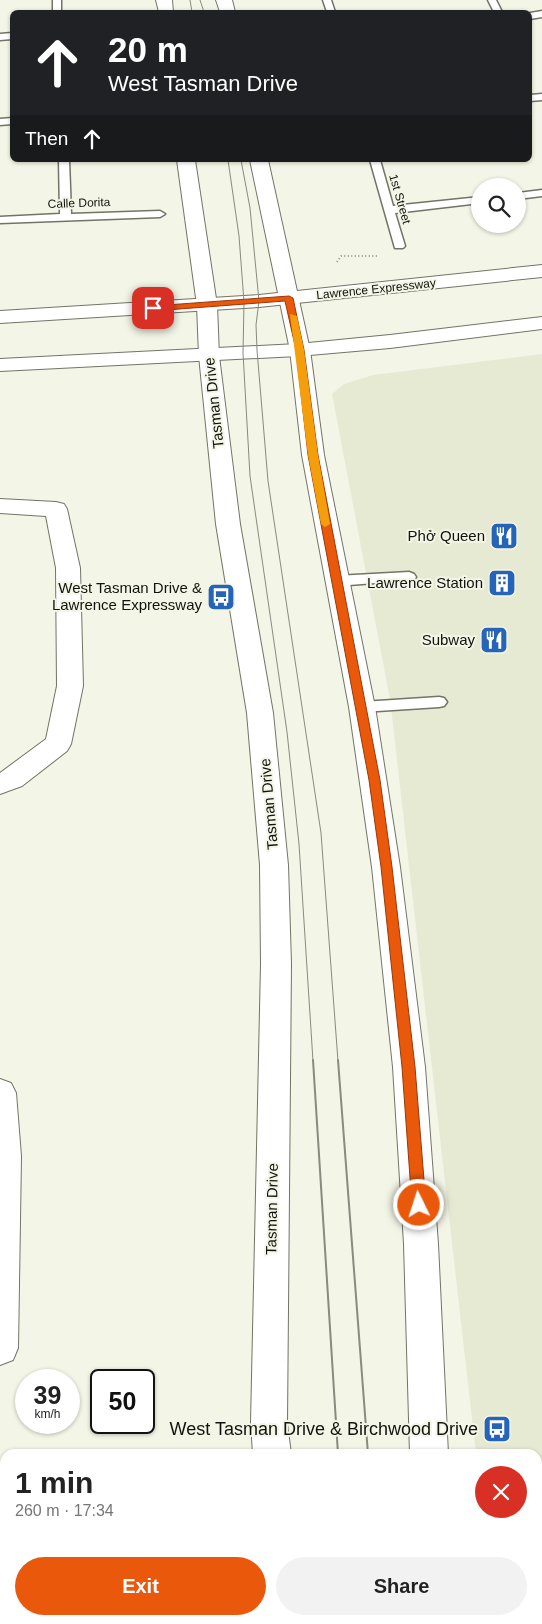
<!DOCTYPE html>
<html lang="en">
<head>
<meta charset="utf-8">
<style>
  body { margin:0; font-family:Helvetica,sans-serif; background:#f2f2f2; color:#222; height:100vh; display:flex; flex-direction:column; font-size:19px; white-space:nowrap }
  * { box-sizing:border-box; margin:0 }
  p { font-size:16px; color:#767676 }
  .icon { flex:none; width:28px; height:28px; fill:none; stroke:currentColor; stroke-width:2; stroke-linecap:round; stroke-linejoin:round }
  .map { position:relative; flex:1; overflow:hidden }
  .drawer { position:absolute; left:0px; top:1449px; width:542px; height:176px; display:flex; flex-direction:column; background:#fff; border-radius:15px 15px 0 0; box-shadow:0 1px 4px #0004 }
  .drawer>* { flex:none }
  .hud { position:absolute; left:10px; top:10px; width:522px; height:152px; border-radius:8px; box-shadow:0 1px 4px #0004; background:#202124; color:#fff; overflow:hidden }
  .fabs { position:absolute; left:471px; top:178px; display:grid; gap:10px }
  .fabs a { display:grid; place-items:center; width:55px; height:55px; border-radius:50%; background:#fff; box-shadow:0 1px 4px #0004; font-size:25px }
  .speed { position:absolute; left:15px; top:1369px; display:flex; gap:10px; font-size:25px; font-weight:700; text-align:center }
  .speed>* { display:grid; place-content:center; width:65px; height:65px; border-radius:50%; background:#fff; box-shadow:0 1px 4px #0004; line-height:1 }
  .speed small { font-size:12px; font-weight:400 }
  .speed .limit { border:2px solid #111; border-radius:8px; background:#fff; color:#111 }
  .pin { position:absolute; display:grid; place-items:center; width:42px; height:42px; color:#fff; margin:-21px; border-radius:10px; box-shadow:0 2px 8px #0006 }
  .me { position:absolute; width:55px; margin:-28px; rotate:356deg; stroke-linejoin:round; filter:drop-shadow(0 0 4px #0008) }
  .turn { display:flex; align-items:center; gap:18px; height:105px; padding:0 15px; font-size:22px }
  .turn .icon { width:65px; height:65px; stroke-width:2.5 }
  .turn b { display:block; font-size:35px; line-height:42px }
  .then { display:flex; align-items:center; height:48px; padding:0 15px; background:#0003; gap:10px; font-size:19px }
  .round { display:grid; place-items:center; flex:none; width:52px; height:52px; border-radius:26px; background:#f2f2f2 }
  .head { display:flex; align-items:center; justify-content:space-between; height:85px; padding:0 15px }
  h1 { font-size:30px; font-weight:600; line-height:38px }
  .button { display:flex; gap:10px; margin-top:auto; padding:10px 15px }
  .button a { flex:1; height:58px; border-radius:30px; background:#ea580c; color:#fff; font-size:20px; font-weight:600; line-height:58px; text-align:center }
  .button a+a { background:#f2f2f2; color:#222 }
  .map>svg:first-child { display:block }
  .built { fill:#e7ead3 }
  .lines { fill:none; stroke-linecap:round; stroke-linejoin:round }
  .lane-casing { stroke:#737467; stroke-width:3 }
  .street-casing { stroke:#737467; stroke-width:2 }
  .secondary-casing { stroke:#737467; stroke-width:2 }
  .highway-casing { stroke:#737467; stroke-width:2 }
  .path { stroke:#95968c; stroke-width:2; stroke-dasharray:1 2.5; stroke-linecap:butt }
  .lane { fill:#fff; fill-rule:evenodd }
  .street { fill:#fff; fill-rule:evenodd }
  .secondary { fill:#fff; fill-rule:evenodd }
  .highway { fill:#fff; fill-rule:evenodd }
  .tram-far1 { stroke:#898a80; stroke-width:1 }
  .tram { stroke:#898a80; stroke-width:2 }
  .route { fill:#ea580c; stroke:#983908 }
  .slow { fill:#f59e0b }
  .labels { text-anchor:middle; stroke-width:4; stroke-linejoin:round; paint-order:stroke }
  .far-street-label { font-size:12px; fill:#12130e; stroke:#f3f5e6 }
  .street-label { font-size:15px; fill:#12130e; stroke:#f3f5e6 }
  .poi-label { font-size:15px; fill:#12130e; stroke:#f3f5e6; text-anchor:end }
  .near-poi-label { font-size:18px; fill:#12130e; stroke:#f3f5e6; text-anchor:end }
</style>
</head>
<body>
<div class="map">
<svg width="542" height="1624" viewBox="0 0 542 1624">
  <rect width="100%" height="100%" fill="#f3f5e6"/>
  <polygon class="built" points="542,354 542,1624 493,1624 493,1620 538,1620 538,1454 476,1454 390,699 332,394 344,384 373,375"/>
  <g class="lines">
    <defs>
      <g id="lane">
        <rect x="53" y="0" width="8" height="12"/>
        <polygon points="323,0 331,0 335,12 327,12"/>
        <polygon points="488,0 496,0 502,12 494,12"/>
        <polygon points="542,11 542,17 530,19 530,13"/>
        <polygon points="12,33 12,39 0,40 0,34"/>
        <polygon points="542,94 542,100 530,101 530,95"/>
        <polygon points="12,118 12,124 0,125 0,119"/>
        <polygon points="59,160 69,160 71,214 160,211 165,214 160,217 0,223 0,217 60,214"/>
        <polygon points="370,160 380,160 393,206 480,197 480,203 395,213 405,246 403,248 395,248"/>
        <polygon points="542,190 542,196 518,199 518,193"/>
        <polygon points="409,572 414,574 416,577 414,580 336,586 331,584 329,581 331,578 336,576"/>
        <polygon points="439,697 444,698 447,702 444,706 439,707 362,712 357,711 354,707 357,703 362,702"/>
      </g>
      <g id="street">
        <polygon points="0,499 56,502 64,504 67,509 80,568 83,686 71,744 67,751 22,786 0,794 0,773 46,739 57,686 56,568 46,516 0,513"/>
        <polygon points="0,1079 11,1083 16,1093 21,1156 18,1348 13,1360 0,1365"/>
      </g>
      <g id="secondary">
        <polygon points="156,0 172,0 173,12 159,12"/>
        <polygon points="216,0 232,0 235,12 220,12"/>
        <polygon points="177,160 195,160 217,305 219,356 240,524 273,713 288,865 291,964 287,1423 291,1454 253,1454 251,1423 261,964 260,865 247,713 216,524 199,356 197,305"/>
        <polygon points="250,160 268,160 310,350 324,455 375,707 400,867 425,1067 438,1244 448,1454 410,1454 404,1244 393,1067 372,867 349,707 302,455 290,350"/>
        <rect x="264" y="1620" width="40" height="4"/>
        <rect x="417" y="1620" width="40" height="4"/>
      </g>
      <g id="highway">
        <polygon points="542,265 542,277 259,307 0,323 0,311 259,295"/>
        <polygon points="542,317 542,329 390,348 298,356 0,371 0,359 298,344 390,335"/>
      </g>
    </defs>
    <use href="#lane" class="lane-casing"/>
    <use href="#street" class="street-casing"/>
    <use href="#secondary" class="secondary-casing"/>
    <use href="#highway" class="highway-casing"/>
    <polyline class="path" points="337,262 341,256 379,256"/>
    <use href="#lane" class="lane"/>
    <use href="#street" class="street"/>
    <use href="#secondary" class="secondary"/>
    <use href="#highway" class="highway"/>
    <g class="tram-far1">
      <polyline points="190,0 192,12"/>
      <polyline points="200,0 204,12"/>
      <polyline points="228,160 239,236 244,302 243,353 250,476 287,732 299,844 313,1061"/>
      <polyline points="241,160 250,208 259,301 256,325 257,350 268,481 321,833 338,1061"/>
    </g>
    <g class="tram">
      <polyline points="313,1060 338,1454"/>
      <polyline points="338,1060 368,1454"/>
      <polyline points="350,1620 351,1624"/>
      <polyline points="382,1620 382,1624"/>
    </g>
  </g>
  <polygon class="route" points="289,296 293,298 304,350 318,455 380,780 392,867 415,1067 426,1205 424,1209 419,1211 414,1209 412,1205 402,1067 381,867 369,780 308,455 296,350 285,301 153,311 149,308 153,306"/>
  <polygon class="slow" points="290,314 297,316 304,350 318,455 330,524 325,527 321,524 308,455"/>
  <defs>
    <symbol id="restaurant-square" viewBox="-11 -11 22 22"><rect x="-9" y="-9" width="18" height="18" rx="4" fill="#2564b6" stroke="#f3f5e6"/><path d="M-5-6h1v4h1v-4h1v4h1v-4h1v5L-1.5 .5V6h-2V.5L-5-1ZM5-6V6H3V1.5H1.5Q1.5-4 5-6Z" fill="#fff"/></symbol>
    <symbol id="building-square" viewBox="-11 -11 22 22"><rect x="-9" y="-9" width="18" height="18" rx="4" fill="#2564b6" stroke="#f3f5e6"/><path d="M-4-6H4V6H1V3H-1V6H-4ZM-2.5-4.3h1.7v1.8h-1.7ZM.8-4.3h1.7v1.8H.8ZM-2.5-1h1.7V.8h-1.7ZM.8-1h1.7V.8H.8Z" fill="#fff"/></symbol>
    <symbol id="bus-square" viewBox="-11 -11 22 22"><rect x="-9" y="-9" width="18" height="18" rx="4" fill="#2564b6" stroke="#f3f5e6"/><path d="M-5-6H5V4H4V6H2V4H-2V6H-4V4H-5ZM-3.5-4V0h7V-4ZM-3.5 1.2v1.5H-2V1.2ZM2 1.2v1.5H3.5V1.2Z" fill="#fff"/></symbol>
  </defs>
  <g fill-rule="evenodd">
    <use href="#restaurant-square" x="488" y="520" width="32" height="32"/>
    <use href="#building-square" x="486" y="567" width="32" height="32"/>
    <use href="#bus-square" x="205" y="581" width="32" height="32"/>
    <use href="#restaurant-square" x="478" y="624" width="32" height="32"/>
    <use href="#bus-square" x="481" y="1413" width="32" height="32"/>
  </g>
  <g class="labels">
    <g class="far-street-label">
      <text transform="translate(400 199) rotate(74)" y="4">1st Street</text>
      <text transform="translate(79 203) rotate(-2)" y="4">Calle Dorita</text>
      <text transform="translate(376 289) rotate(-6)" y="4">Lawrence Expressway</text>
    </g>
    <g class="street-label">
      <text transform="translate(214 403) rotate(-96)" y="5">Tasman Drive</text>
      <text transform="translate(269 804) rotate(-95)" y="5">Tasman Drive</text>
      <text transform="translate(272 1209) rotate(-89)" y="5">Tasman Drive</text>
    </g>
    <g class="poi-label">
      <text x="485" y="541">Phở Queen</text>
      <text x="483" y="588">Lawrence Station</text>
      <text x="202" y="593">West Tasman Drive &amp;<tspan x="202" dy="17">Lawrence Expressway</tspan></text>
      <text x="475" y="645">Subway</text>
    </g>
    <g class="near-poi-label">
      <text x="478" y="1435">West Tasman Drive &amp; Birchwood Drive</text>
    </g>
  </g>
</svg>
<div class="fabs">
<a><svg class="icon" aria-label="search" viewBox="0 0 24 24"><circle cx="10" cy="10" r="6"/><path d="M15 15l6 6"/></svg></a>
</div>
<div class="speed"><div>39<small>km/h</small></div><div class="limit">50</div></div>
<div class="pin" style="left:153px;top:308px;background:#d93025"><svg class="icon" aria-label="arrive" viewBox="0 0 24 24"><path d="M6 21V4h12l-3 4 3 4H6"/></svg></div>
<svg class="me" style="left:419px;top:1205px" viewBox="-20 -20 40 40"><circle r="17" fill="#ea580c" stroke="#fff" stroke-width="3"/><path d="M0-11L8 9 0 5-8 9z" fill="#fff"/></svg>
<div class="hud">
<div class="turn"><svg class="icon" aria-label="ahead" viewBox="0 0 24 24"><path d="M12 20V5M6 11l6-6 6 6"/></svg><div><b>20 m</b>West Tasman Drive</div></div>
<div class="then">Then<svg class="icon" aria-label="ahead" viewBox="0 0 24 24"><path d="M12 20V5M6 11l6-6 6 6"/></svg></div>
</div>
<section class="drawer">
<div class="head"><div><h1>1 min</h1><p>260 m · 17:34</p></div><a class="round" style="background:#d93025;color:#fff"><svg class="icon" aria-label="close" viewBox="0 0 24 24"><path d="M6 6l12 12M18 6L6 18"/></svg></a></div>
<div class="button"><a>Exit</a><a>Share</a></div>
</section>
</div>
</body>
</html>
